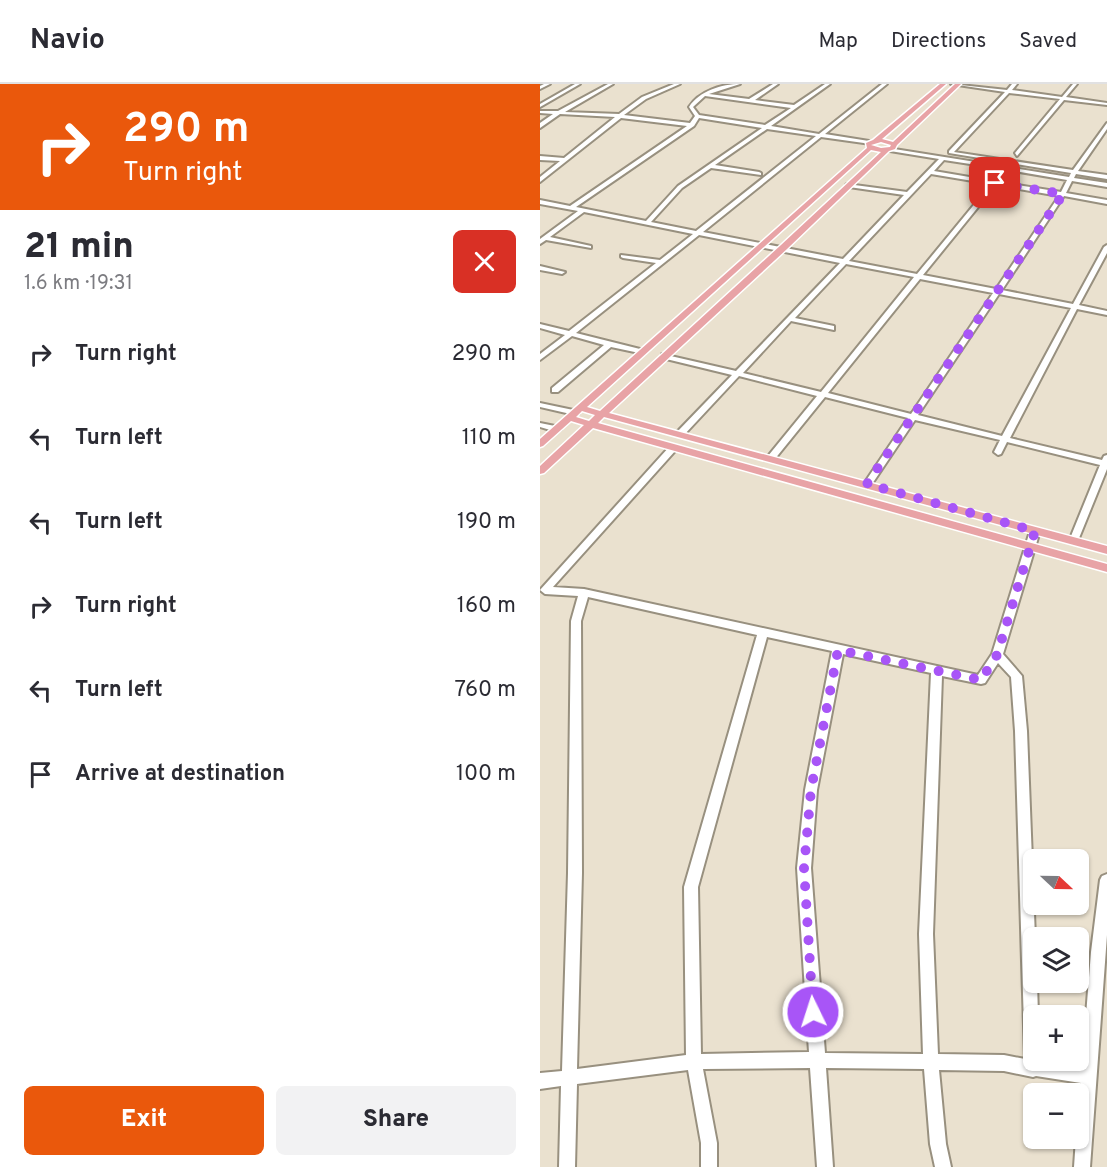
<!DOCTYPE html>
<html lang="en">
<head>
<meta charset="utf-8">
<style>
  body { margin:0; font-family:Overpass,sans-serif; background:#f2f2f3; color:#2b2b33; height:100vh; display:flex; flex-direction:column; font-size:22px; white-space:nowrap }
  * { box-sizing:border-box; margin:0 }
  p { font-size:20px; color:#7c7c81 }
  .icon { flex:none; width:33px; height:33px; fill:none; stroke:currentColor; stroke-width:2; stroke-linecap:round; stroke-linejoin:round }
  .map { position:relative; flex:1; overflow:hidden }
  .side { display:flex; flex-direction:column; background:#fff; width:540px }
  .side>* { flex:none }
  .top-card { background:#ea580c; color:#fff; overflow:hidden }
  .needle { width:39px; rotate:112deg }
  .fabs { position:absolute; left:483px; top:765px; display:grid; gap:12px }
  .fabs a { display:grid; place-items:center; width:66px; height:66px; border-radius:9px; background:#fff; box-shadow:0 2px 4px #0004; font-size:30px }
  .pin { position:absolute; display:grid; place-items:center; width:51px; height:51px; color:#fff; margin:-26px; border-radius:12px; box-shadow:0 3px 9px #0006 }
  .me { position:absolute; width:66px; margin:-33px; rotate:356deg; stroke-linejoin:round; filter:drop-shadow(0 0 4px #0008) }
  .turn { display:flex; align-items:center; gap:21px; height:126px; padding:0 24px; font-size:27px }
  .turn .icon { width:78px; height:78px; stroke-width:2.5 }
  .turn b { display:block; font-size:42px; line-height:51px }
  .round { display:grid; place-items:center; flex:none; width:63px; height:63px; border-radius:9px; background:#f2f2f3 }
  .summary { display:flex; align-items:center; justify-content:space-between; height:102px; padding:0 24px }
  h1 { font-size:36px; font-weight:800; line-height:45px }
  .primary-button { display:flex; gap:12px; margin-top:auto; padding:12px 24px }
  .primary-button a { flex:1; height:69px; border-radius:9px; background:#ea580c; color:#fff; font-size:24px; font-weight:800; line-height:69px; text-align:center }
  .primary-button a+a { background:#f2f2f3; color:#2b2b33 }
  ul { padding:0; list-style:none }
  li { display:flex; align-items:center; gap:18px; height:84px; padding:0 24px }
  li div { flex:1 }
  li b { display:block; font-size:22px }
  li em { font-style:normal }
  header { display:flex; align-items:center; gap:36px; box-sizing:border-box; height:84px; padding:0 30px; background:#fff; border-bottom:2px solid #e1e1e2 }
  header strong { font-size:28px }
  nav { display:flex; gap:33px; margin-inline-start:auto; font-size:21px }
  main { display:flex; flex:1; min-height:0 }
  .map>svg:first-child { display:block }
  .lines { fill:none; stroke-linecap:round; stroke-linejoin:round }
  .minor-casing { stroke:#98907f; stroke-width:4 }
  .major-casing { stroke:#fff; stroke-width:3 }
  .minor { fill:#fff; fill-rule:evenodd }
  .major { fill:#e8a3a6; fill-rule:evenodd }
  .route { stroke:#a855f7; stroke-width:10; stroke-dasharray:0 18 }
</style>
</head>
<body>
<header>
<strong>Navio</strong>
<nav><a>Map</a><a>Directions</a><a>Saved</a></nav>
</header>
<main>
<section class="side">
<div class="top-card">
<div class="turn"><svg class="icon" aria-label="right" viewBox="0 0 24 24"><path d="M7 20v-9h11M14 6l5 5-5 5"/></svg><div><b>290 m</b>Turn right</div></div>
</div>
<div class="summary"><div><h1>21 min</h1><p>1.6 km · 19:31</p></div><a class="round" style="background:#d93025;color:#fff"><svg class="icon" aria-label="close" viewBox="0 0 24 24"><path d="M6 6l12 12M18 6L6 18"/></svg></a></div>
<ul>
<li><svg class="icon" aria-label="right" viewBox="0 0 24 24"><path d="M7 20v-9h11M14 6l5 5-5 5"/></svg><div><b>Turn right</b></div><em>290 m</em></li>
<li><svg class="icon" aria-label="left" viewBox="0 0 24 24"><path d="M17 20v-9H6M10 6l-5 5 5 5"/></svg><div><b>Turn left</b></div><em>110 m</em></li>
<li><svg class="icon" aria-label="left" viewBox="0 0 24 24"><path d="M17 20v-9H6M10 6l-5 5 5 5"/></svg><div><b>Turn left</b></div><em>190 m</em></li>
<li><svg class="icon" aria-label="right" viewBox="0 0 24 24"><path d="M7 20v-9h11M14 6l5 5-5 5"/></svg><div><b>Turn right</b></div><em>160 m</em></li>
<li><svg class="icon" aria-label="left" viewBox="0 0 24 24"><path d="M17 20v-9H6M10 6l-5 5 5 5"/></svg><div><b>Turn left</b></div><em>760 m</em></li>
<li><svg class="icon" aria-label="arrive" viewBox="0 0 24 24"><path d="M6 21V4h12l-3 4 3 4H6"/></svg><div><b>Arrive at destination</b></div><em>100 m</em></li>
</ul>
<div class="primary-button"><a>Exit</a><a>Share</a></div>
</section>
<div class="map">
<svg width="567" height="1083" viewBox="0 0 567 1083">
  <rect width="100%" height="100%" fill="#eae1cf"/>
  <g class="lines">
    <defs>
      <g id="minor">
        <polygon points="4,0 10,0 0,5 0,2"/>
        <polygon points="35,0 40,0 0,23 0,20"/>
        <path d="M68,0h5l-48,28 54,2 23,-17 32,-13h6l-34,15 -22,16 66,8 5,-7 -6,-9c10,-16 33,-23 51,-23l-31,10 40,5 24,-15h5l-23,16 39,5 31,-21h5l-59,42 48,8 63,-50h5l-62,50 44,7 2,3 -50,-7 -118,95 140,27 61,-64 -55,-8 -3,-2 1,-1 60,8 32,-33 -49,-8 -2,-3 181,29 2,-4 -122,-20v-2l56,-59 -54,-8 56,6 5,-6h5l-5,6 50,7 11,-13h4l-11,13 41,6v2l-43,-5 -47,56 -2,-3 45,-54 -51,-6 -55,59 119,18 34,-47v6l-29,42 29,4v4l-31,-5 -2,4 33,5v4l-35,-6 -6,12 41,7v4l-43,-8 -62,94 71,14 31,-57 3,-2v8l-28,52 28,6v4l-30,-6 -67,129 92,22 2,-4 3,-1v14l-30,74 -3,1 -5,-3 31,-76 -93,-23 -6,12 -3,1 -4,-3 6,-12 -85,-20 -45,67 -3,1 -4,-3 45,-67 -83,-21 -51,63h-6v-4l49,-60 -78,-20 -56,60h-6v-4l55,-57 -70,-17v-4l74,17 104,-108 -141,-28 -123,98 68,17v4l-33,-7 -53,45h-6v-4l52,-43 -32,-9 -32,24v-6l25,-19 -25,-7v-4l29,7 87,-68 -33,-5 -2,-1v-2l39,5 33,-26 -109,-22 -34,25 41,9v2l-45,-8 -6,4v-5l38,-28 -38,-7v-4l30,6 117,-80 -66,-8 -81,64v-5l20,-16 -20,-1v-4l24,2 51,-41 -55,-3 -20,14v-5l13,-9 -13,-1v-2h18zM165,12l86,12 -26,17 -66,-10 -6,-8zM159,34l63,10 -84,58 -32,35 -70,-14 118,-81zM227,45l49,7 -120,95 -45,-9 31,-34 29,-20 50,7v-2l-2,-1 -44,-7zM404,76l59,9 -10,12 -59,-10zM468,86l59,10 -6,12 -63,-10zM391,90l60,10 -74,90 -68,-13zM456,101l63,11 -63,93 -73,-14zM306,180l68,13 -93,115 -78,-19 48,-52 43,9v-4l-39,-8zM380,195l73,14 -82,121 -83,-21zM459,210l72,14 -69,128 -84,-21z"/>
        <polygon points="0,182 25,188 22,190 0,186"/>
        <polygon points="0,319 38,327 39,329 35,331 0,323"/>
        <polygon points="0,339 20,343 21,345 17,348 0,343"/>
        <path d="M133,361l4,3 -1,2 -123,137 31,2 394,86 14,-21 38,-123 5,-3 5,3 -37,123 19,22 5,55 8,207h-1v44h3l1,34h-4v44l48,7 9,-115 9,-72 2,-4 5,-2v61l-17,232h-16l2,-29h2l3,-55 -45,-7 -3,1 -29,-6 -65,-1 7,74 5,23h-16l-5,-23 -6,-75 -98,-1 7,99h-16l-7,-99 -107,1 14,74v24h-16v-24l-13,-73 -111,14 -2,83h-16l2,-81 -21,3v-16l22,-2 6,-198 3,-252 7,-25 -33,-2 -5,-4 130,-144zM48,513l169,38 -73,252 2,168 -109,14 5,-196 -1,-252zM227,553l65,14 -27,139 -8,78 12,184 -108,2 -3,-167zM303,570l88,19 -12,261 4,120 -98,-1 -14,-185 6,-78zM458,579l13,14 4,54 10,328 -21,-4 -66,-1 -5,-120 9,-258 39,8 4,-1z"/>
      </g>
      <path id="major" d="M400,0h6l-64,55 11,3 62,-58h6l-64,61 -2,4 -6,2 -102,98 -178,164 498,133v8l-503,-137 -6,6 509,141v8l-514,-144 -49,45 -4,1v-8l44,-41 -13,-4 -28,25 -3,1v-8l327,-291 -1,-5 7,-3zM341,58l10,3 -1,2 -9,1 -10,-3zM331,66l10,2 -100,93 -181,166 -13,-4zM42,327l13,4 -6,6 -13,-4z"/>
    </defs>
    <use href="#minor" class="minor-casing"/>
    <use href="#major" class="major-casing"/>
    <use href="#minor" class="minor"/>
    <use href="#major" class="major"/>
  </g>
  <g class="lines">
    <polyline class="route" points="273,928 264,784 271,706 298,566 441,596 457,571 495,447 327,400 523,110 455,99"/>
  </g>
</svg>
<div class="fabs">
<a><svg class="needle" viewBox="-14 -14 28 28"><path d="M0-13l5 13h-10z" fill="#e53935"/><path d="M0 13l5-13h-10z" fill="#7c7c81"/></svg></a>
<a><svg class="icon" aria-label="layers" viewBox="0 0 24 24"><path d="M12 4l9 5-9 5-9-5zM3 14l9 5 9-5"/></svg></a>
<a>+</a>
<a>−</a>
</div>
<div class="pin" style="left:455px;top:99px;background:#d93025"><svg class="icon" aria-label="arrive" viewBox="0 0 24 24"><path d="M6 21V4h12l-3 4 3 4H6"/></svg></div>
<svg class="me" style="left:273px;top:928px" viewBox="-20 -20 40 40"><circle r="17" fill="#a855f7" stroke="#fff" stroke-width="3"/><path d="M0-11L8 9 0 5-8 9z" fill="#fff"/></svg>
</div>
</main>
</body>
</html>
